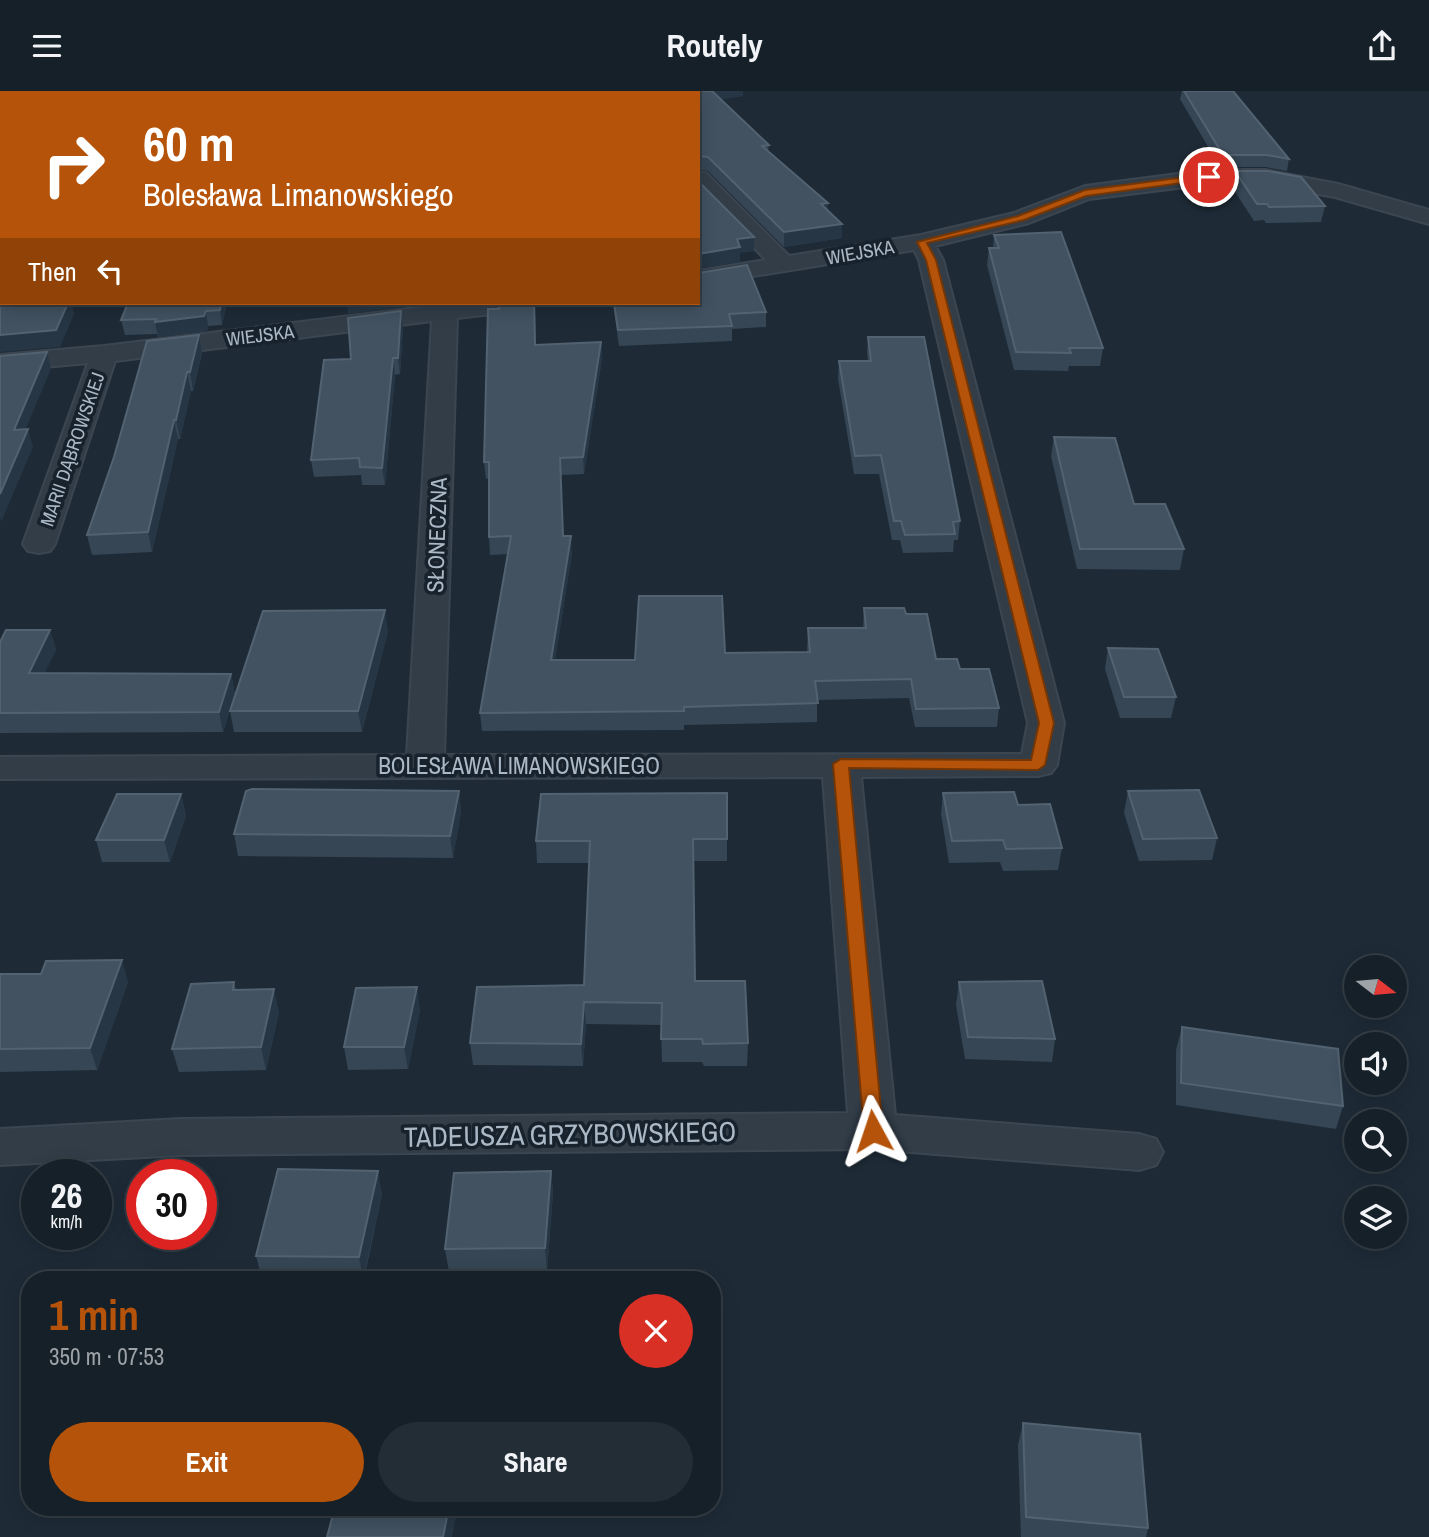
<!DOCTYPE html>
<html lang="en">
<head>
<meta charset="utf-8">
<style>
  body { margin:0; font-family:"Archivo Narrow",sans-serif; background:#232d35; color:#f1f3f6; height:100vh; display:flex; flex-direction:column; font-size:26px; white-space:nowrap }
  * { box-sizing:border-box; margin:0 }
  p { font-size:23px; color:#9ea3a8 }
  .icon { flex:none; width:38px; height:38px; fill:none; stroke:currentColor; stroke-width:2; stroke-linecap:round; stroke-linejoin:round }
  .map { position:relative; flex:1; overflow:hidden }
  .drawer { position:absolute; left:21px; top:1180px; width:700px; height:245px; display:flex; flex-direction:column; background:#162029; border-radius:28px; box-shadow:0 4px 18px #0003,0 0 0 2px #353e46 }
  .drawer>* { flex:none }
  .guide { position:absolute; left:0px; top:0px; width:700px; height:214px; box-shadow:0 4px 18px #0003,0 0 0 2px #353e46; background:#b45309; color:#fff; overflow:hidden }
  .needle { width:46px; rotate:106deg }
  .buttons { position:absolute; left:1344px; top:864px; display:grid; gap:14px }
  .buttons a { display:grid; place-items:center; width:63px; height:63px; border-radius:50%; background:#162029; box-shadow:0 4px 18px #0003,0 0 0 2px #353e46; font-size:35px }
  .speed { position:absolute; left:21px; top:1068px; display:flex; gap:14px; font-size:35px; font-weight:700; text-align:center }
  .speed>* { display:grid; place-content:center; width:91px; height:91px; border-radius:50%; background:#162029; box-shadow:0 4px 18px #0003,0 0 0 2px #353e46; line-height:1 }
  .speed small { font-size:18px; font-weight:400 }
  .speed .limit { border:10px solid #d22; background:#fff; color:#111 }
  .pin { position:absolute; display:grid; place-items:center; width:60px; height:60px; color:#fff; margin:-30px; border:4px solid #fff; border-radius:50%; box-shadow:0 2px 7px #0007 }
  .me { position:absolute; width:77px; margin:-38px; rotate:355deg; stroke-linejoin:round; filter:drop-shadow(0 0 5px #0008) }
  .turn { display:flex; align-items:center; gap:24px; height:147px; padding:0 28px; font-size:32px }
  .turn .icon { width:91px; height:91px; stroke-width:2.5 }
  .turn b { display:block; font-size:49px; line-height:60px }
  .then { display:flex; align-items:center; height:66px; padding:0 28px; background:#0003; gap:14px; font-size:26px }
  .round { display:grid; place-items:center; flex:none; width:74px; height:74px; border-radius:37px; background:#232d35 }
  .summary { display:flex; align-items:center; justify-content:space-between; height:119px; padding:0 28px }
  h1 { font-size:42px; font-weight:700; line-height:52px; color:#b45309 }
  .primary-button { display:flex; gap:14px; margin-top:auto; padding:14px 28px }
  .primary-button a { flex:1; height:80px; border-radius:42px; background:#b45309; color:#fff; font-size:28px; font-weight:700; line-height:80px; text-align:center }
  .primary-button a+a { background:#232d35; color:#f1f3f6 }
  header { display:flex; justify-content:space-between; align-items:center; height:91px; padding:0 28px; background:#162029; font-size:32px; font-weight:700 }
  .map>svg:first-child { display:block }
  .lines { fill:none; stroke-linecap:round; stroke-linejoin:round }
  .minor-casing { stroke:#3b4651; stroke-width:4 }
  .minor { fill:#323d48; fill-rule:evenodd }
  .wall { fill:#364654 }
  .shaded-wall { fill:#273644 }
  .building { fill:#425261; stroke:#536270; stroke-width:2 }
  .route { fill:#b45309; stroke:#753606; stroke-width:2 }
  .labels { text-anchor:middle; stroke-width:7; stroke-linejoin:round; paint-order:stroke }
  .far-street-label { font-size:19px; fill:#abb8c5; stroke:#17222c }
  .street-label { font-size:23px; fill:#abb8c5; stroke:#17222c }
  .near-street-label { font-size:28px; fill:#abb8c5; stroke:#17222c }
</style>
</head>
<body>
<header><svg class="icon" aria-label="menu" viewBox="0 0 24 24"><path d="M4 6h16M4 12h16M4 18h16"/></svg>Routely<svg class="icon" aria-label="share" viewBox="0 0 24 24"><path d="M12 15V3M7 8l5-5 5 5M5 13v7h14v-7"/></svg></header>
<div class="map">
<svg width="1429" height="1446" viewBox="0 0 1429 1446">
  <rect width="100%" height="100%" fill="#1e2b37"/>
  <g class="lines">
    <defs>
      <g id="minor">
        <polygon points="134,0 154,0 132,2"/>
        <polygon points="1209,79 1265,79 1338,93 1429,119 1429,133 1335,106 1265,93 1209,93 1089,108 1029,132 935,155 943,169 1064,632 1057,674 1051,682 1038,685 861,686 895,1024 1139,1043 1156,1048 1163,1061 1156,1074 1139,1079 873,1058 181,1064 0,1074 0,1038 181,1028 848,1022 823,686 0,688 0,666 407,664 432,230 115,270 55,453 50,460 39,462 28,460 23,453 88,272 0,280 0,264 104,255 432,215 433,212 532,212 529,217 520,220 457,227 444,664 1022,663 1028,632 919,169 914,159 698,194 698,180 766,169 698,100 698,81 706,82 789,165 921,144 1014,122 1085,95"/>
        <polygon points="2,101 2,116 0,117 0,102"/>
      </g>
    </defs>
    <use href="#minor" class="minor-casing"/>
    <use href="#minor" class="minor"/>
  </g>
  <g class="wall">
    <polygon points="444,0 743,0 743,5 720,8 769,54 768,60 827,119 842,147 784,156 708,80 698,78 698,2 445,2"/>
    <polygon points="1182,0 1233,0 1289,68 1287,80 1265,76 1220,76 1180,8"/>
    <polygon points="1235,80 1325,115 1321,131 1266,132 1264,129 1254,130 1232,96"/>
    <polygon points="994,144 1103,257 1100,275 1069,275 1068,280 1014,279 987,174 989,157 993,157"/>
    <polygon points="128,212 227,212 222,234 208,235 207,240 158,246 157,243 125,244 121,229"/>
    <polygon points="498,212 535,212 536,254 601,251 602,267 584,383 561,384 563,445 572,462 555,569 635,569 725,562 807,561 808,537 863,537 864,517 906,523 936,568 960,578 999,617 997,636 915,636 909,607 817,609 817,631 684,634 684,639 482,640 480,622 508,463 490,464 489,446 489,387 486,388 484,371 498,218"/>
    <polygon points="613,212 698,212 766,221 766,236 732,238 732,250 619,255"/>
    <polygon points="401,220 403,236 400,283 395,284 385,394 362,394 361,384 314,386 311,369 351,268"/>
    <polygon points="199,244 202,262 193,300 191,300 180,348 178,348 152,461 92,464 87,444"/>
    <polygon points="868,246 960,430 958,449 954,449 953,461 903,462 900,449 892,449 879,383 854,383 838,288 839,270 868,270 867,263"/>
    <polygon points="1054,346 1134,413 1184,458 1180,479 1077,478 1051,365"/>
    <polygon points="50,539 56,559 44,582 231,583 235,603 223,641 0,642 0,551"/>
    <polygon points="388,540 362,641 234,641 230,620"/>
    <polygon points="1108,557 1176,606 1171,627 1120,627 1105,578"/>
    <polygon points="459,700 461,721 453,767 238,765 234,743"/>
    <polygon points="1128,700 1217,747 1212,769 1139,770 1124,722"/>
    <polygon points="727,702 727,770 693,770 695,890 748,952 747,975 704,975 702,971 662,971 661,934 586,933 583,975 473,974 470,952 584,894 589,772 537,772 536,750"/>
    <polygon points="943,702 1018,714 1062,757 1058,779 1003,780 1000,771 949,772 941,723"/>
    <polygon points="181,703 186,725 170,771 102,771 96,749"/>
    <polygon points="0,883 128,891 97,979 0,981"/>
    <polygon points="234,891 236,899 279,921 266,979 179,981 172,958"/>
    <polygon points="959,891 1055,948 1052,971 965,968 956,914"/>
    <polygon points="420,919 408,978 348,979 344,956"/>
    <polygon points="1182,936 1343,1015 1336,1038 1176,1014 1176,959"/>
    <polygon points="551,1080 553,1102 547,1180 449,1181 445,1158"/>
    <polygon points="382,1103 364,1188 262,1188 256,1165"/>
    <polygon points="1023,1332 1148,1437 1146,1446 1021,1446 1018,1354"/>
  </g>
  <g class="shaded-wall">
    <polygon points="709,0 743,0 743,5 709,10"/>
    <polygon points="2,39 2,57 0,58 0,40"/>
    <polygon points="828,112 827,126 821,113"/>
    <polygon points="842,133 842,147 784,156 784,141"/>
    <polygon points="754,146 754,160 740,162 740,171 698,178 698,163 737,148"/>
    <polygon points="68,212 72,212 74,223 60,256 0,261 0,244"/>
    <polygon points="221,212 227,212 222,234 220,219"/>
    <polygon points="347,212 405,212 405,216 348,223"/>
    <polygon points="206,220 208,235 207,240 158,246 155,231"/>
    <polygon points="401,220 403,236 400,283 398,267"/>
    <polygon points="199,244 202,262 193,300 190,281"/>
    <polygon points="601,251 602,267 584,383 583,366"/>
    <polygon points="47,261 51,278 18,356 14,339"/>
    <polygon points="393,267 395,284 385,394 382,377"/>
    <polygon points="187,281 191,300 180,348 176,329"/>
    <polygon points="174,329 178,348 152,461 148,441"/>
    <polygon points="28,338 33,356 1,431 0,425 0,403"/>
    <polygon points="571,445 572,462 552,588 551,569"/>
    <polygon points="385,519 388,540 362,641 358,620"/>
    <polygon points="50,539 56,559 35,602 29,582"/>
    <polygon points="231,583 235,603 223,641 219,621"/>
    <polygon points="459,700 461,721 453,767 450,745"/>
    <polygon points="181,703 186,725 170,771 164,749"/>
    <polygon points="122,869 128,891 97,979 90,957"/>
    <polygon points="417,896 420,919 408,978 404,956"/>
    <polygon points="274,898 279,921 266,979 261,956"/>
    <polygon points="584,911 586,933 583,975 581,953"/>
    <polygon points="378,1080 382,1103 363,1188 359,1166"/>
    <polygon points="551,1080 553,1102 547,1180 545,1157"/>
    <polygon points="449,1416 458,1416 452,1446 443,1446"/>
  </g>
  <g class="building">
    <polygon points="0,0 53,0 51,2 2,2 2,39 0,40"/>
    <polygon points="196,0 389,0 389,2 195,2"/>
    <polygon points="446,0 712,0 769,54 762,55 828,112 821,113 842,133 784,141 708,66 698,65 698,2 447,2"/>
    <polygon points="1184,0 1233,0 1289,68 1267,64 1223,64"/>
    <polygon points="1235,80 1268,80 1301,86 1325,115 1269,116 1267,113 1257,113"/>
    <polygon points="698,90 754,146 737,148 740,156 698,163"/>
    <polygon points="1061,141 1103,257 1069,257 1071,262 1016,261 989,157 999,157 994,144"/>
    <polygon points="747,174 766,221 729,223 732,235 618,239 614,212 698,212 698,182"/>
    <polygon points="0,208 2,208 2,212 68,212 56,239 0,244"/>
    <polygon points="128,212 221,212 220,219 206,220 204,225 155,231 156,228 121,229"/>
    <polygon points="498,212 534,212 535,254 601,251 583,366 560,367 563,445 571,445 551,569 635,569 639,505 722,505 725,562 810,561 808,537 866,537 864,517 904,517 906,523 927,523 936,568 957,568 960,578 989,578 999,617 916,618 911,588 815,590 818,612 684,616 684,620 480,622 511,445 489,446 489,371 484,371 488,218 499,218"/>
    <polygon points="401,220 398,267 393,267 382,377 360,376 359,367 311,369 324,269 351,268 348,227"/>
    <polygon points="199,244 190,281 187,281 176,329 174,329 148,441 87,444 114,366 147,250"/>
    <polygon points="868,246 924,246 960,430 953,431 955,443 905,444 901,430 894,430 881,364 855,365 839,270 871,270"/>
    <polygon points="47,261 14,339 28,338 0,403 0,265"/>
    <polygon points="1054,346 1115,347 1134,413 1165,413 1184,458 1080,458"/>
    <polygon points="385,519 358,620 230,620 263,520"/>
    <polygon points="6,539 50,539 29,582 231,583 219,621 0,622 0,551"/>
    <polygon points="1108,557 1158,558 1176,606 1124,606"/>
    <polygon points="252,698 459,700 450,745 234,743 246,700"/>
    <polygon points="1199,699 1217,747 1143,748 1128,700"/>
    <polygon points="1014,701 1018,714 1050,713 1062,757 1006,758 1003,749 952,750 943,702"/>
    <polygon points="727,702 727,748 693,748 695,890 745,890 748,952 703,953 702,948 661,948 662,912 584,911 581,953 470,952 477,896 584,894 590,750 536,750 541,703"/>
    <polygon points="117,703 181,703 164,749 96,749"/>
    <polygon points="122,869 90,957 0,958 0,883 41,883 46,870"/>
    <polygon points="1042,890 1055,948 968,946 959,891"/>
    <polygon points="234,891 233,899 274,898 261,956 172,958 191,893"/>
    <polygon points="417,896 404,956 344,956 356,897"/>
    <polygon points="1182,936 1338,958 1343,1015 1181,992"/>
    <polygon points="278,1078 378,1080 359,1166 256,1165"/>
    <polygon points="551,1080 545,1157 445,1158 454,1082"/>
    <polygon points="532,1180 636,1181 636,1188 531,1188"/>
    <polygon points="1023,1332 1140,1343 1148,1437 1026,1426"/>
    <polygon points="335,1416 449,1416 443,1446 327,1446"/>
  </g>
  <polygon class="route" points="1209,83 1212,84 1212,88 1086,105 1024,129 927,152 936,169 1054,632 1045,674 1038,679 849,677 883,1040 880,1045 873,1047 866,1045 864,1040 833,673 841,668 1031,669 1039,632 926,169 917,151 1018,125 1085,99"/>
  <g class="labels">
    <g class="far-street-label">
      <text transform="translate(860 161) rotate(-10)" y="7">WIEJSKA</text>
      <text transform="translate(260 244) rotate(-7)" y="7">WIEJSKA</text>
      <text transform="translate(72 358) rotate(-71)" y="7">MARII DĄBROWSKIEJ</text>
    </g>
    <g class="street-label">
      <text transform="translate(437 444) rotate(-88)" y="8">SŁONECZNA</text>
      <text x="519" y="683">BOLESŁAWA LIMANOWSKIEGO</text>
    </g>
    <g class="near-street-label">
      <text transform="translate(570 1043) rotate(-1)" y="10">TADEUSZA GRZYBOWSKIEGO</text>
    </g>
  </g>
</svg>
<div class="buttons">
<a><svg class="needle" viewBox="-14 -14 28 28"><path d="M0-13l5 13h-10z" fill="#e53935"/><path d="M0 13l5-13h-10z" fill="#9ea3a8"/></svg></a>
<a><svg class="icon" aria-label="sound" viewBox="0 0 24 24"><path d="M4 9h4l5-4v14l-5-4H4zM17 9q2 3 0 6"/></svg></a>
<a><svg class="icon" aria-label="search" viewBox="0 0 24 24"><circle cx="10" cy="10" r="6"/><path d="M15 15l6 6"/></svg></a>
<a><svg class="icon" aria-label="layers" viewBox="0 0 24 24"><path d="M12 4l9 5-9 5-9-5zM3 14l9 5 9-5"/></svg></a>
</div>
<div class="speed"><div>26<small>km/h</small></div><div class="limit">30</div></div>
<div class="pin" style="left:1209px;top:86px;background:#d93025"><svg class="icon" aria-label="arrive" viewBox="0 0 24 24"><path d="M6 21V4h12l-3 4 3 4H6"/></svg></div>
<svg class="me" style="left:873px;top:1040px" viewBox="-20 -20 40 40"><path d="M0-17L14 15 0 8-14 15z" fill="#b45309" stroke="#fff" stroke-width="4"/></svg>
<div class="guide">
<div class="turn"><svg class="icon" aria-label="right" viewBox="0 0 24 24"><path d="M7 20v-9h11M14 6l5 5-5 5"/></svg><div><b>60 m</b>Bolesława Limanowskiego</div></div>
<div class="then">Then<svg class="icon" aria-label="left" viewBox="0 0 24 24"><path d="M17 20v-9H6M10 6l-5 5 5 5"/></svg></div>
</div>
<section class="drawer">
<div class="summary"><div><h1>1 min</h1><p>350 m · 07:53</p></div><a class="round" style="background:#d93025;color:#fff"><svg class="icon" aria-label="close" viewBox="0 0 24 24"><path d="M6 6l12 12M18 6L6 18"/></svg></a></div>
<div class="primary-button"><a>Exit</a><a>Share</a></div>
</section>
</div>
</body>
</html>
